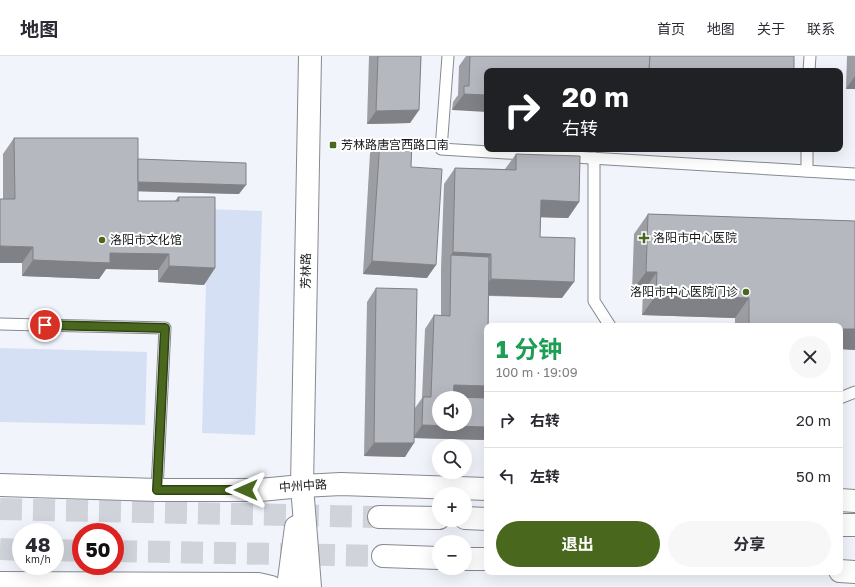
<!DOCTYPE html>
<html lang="zh">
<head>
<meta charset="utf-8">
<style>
  body { margin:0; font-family:"Golos Text","Noto Sans SC",sans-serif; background:#f7f7f7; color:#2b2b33; height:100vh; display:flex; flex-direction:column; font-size:15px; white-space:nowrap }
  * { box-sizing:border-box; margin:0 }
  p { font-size:13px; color:#7c7c81 }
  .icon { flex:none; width:22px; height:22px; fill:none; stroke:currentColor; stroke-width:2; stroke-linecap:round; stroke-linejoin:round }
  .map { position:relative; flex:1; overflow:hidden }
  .panel { position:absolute; left:484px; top:267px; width:359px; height:252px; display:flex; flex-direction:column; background:#fff; border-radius:8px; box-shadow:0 4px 16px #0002 }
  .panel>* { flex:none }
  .top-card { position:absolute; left:484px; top:12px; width:359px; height:84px; border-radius:8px; box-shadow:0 4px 16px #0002; background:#202124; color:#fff; overflow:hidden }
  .buttons { position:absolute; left:432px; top:335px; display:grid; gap:8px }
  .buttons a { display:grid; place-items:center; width:40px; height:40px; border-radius:50%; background:#fff; box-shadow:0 4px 16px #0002; font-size:20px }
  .speed { position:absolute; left:12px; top:467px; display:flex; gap:8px; font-size:20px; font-weight:700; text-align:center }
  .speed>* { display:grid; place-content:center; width:52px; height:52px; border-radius:50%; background:#fff; box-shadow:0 4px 16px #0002; line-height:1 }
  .speed small { font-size:10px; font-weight:400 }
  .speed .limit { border:6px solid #d22; background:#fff; color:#111 }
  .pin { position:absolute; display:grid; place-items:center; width:34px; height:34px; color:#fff; margin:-17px; border:2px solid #fff; border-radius:50%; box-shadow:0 1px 4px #0007 }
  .me { position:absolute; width:44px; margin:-22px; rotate:270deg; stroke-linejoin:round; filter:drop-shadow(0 0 3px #0008) }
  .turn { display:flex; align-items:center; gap:14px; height:84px; padding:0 12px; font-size:18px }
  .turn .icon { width:52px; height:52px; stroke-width:2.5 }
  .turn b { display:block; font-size:28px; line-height:34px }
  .round { display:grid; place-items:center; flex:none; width:42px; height:42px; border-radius:21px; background:#f7f7f7 }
  .overview { display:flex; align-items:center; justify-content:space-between; height:68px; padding:0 12px }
  h1 { font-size:24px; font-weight:700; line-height:30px; color:#1e9e55 }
  .action { display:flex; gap:8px; margin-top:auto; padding:8px 12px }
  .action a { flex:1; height:46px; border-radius:24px; background:#49681e; color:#fff; font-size:16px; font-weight:700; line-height:46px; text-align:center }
  .action a+a { background:#f7f7f7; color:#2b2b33 }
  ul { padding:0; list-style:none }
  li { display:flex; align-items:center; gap:12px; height:56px; padding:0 12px; border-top:1px solid #e1e1e2 }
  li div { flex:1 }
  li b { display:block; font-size:15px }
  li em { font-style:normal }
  header { display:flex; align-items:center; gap:24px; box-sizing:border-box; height:56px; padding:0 20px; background:#fff; border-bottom:1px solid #e1e1e2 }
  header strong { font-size:19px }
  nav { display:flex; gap:22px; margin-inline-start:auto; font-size:14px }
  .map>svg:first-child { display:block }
  .green { fill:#d5e0f5 }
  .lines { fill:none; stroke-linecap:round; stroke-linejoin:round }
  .primary-tunnel { stroke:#d0d3d9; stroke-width:22; stroke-dasharray:22 11; stroke-linecap:butt }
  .lane-casing { stroke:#868a90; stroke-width:13 }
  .secondary-casing { stroke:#868a90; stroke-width:24 }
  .primary-casing { stroke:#868a90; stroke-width:24 }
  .lane { stroke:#fff; stroke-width:11 }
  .secondary { stroke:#fff; stroke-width:22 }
  .primary { stroke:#fff; stroke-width:22 }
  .wall { fill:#9c9ea4 }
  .shaded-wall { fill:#7f8186 }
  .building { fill:#b5b8bf; stroke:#7f8186; fill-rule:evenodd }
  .route-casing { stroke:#2f4414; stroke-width:10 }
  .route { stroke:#49681e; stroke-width:7 }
  .poi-dot { fill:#49681e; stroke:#fff; stroke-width:1.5 }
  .labels { text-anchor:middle; stroke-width:4; stroke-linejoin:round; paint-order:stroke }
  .poi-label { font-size:12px; fill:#151719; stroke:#fff; text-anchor:start }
  .street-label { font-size:12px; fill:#151719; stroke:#fff }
</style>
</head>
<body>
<header>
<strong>地图</strong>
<nav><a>首页</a><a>地图</a><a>关于</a><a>联系</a></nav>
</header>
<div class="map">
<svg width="855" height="531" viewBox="0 0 855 531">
  <rect width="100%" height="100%" fill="#f1f4fb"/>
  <g class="green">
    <polygon points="208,153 262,155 255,379 202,377"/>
    <polygon points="0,292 147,296 145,369 0,366"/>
  </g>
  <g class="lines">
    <g class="primary-tunnel">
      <polyline points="0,453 379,461"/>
      <polyline points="0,493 21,494"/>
      <polyline points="55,494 81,495"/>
      <polyline points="115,495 383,500"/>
    </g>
    <defs>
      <g id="lane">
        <polyline points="448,0 441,93 855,118"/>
        <polyline points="809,15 810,0"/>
        <polyline points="594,102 594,245 610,270"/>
        <polyline points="807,115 807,93"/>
        <polyline points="0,268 165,272 157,434"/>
        <polyline points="840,342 855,336"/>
      </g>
      <g id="secondary">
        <polyline points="310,0 302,430 310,531"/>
        <polyline points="0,429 157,434 260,434 302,430 341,428 487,433"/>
        <polyline points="840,444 855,445"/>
        <polyline points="0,527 258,528 271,531"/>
        <polyline points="288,531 296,471"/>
      </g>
      <g id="primary">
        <polyline points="379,461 439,462"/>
        <polyline points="465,462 487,463"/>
        <polyline points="840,469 855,469"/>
        <polyline points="383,500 439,502"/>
        <polyline points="465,503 487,503"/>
        <polyline points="840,515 855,516"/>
      </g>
    </defs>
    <use href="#lane" class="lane-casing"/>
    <use href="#secondary" class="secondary-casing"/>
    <use href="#primary" class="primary-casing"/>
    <use href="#lane" class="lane"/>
    <use href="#secondary" class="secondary"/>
    <use href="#primary" class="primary"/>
  </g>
  <g class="wall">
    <polygon points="369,0 421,0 419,54 410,67 367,68"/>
    <polygon points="466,0 785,0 452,54 453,46 458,39 459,10"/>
    <polygon points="847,0 855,0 855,33 846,33"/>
    <polygon points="14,82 138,103 239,138 138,135 138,145 175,145 178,141 215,212 204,229 158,226 158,214 106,213 99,223 22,220 22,207 3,143 3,98"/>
    <polygon points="380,84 411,111 427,222 363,218 370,97"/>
    <polygon points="516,98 579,146 568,162 541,161 540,181 562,242 489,240 487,384 414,382 405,401 364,400 367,246 376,232 415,352 422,342 425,273 434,259 441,260 441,213 444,128 455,112 505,113"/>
    <polygon points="648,158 855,165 855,294 840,293 840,270 735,270 735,262 642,259 643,236 632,235 634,178"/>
  </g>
  <g class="shaded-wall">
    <polygon points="855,20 855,33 846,33"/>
    <polygon points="464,38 487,39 487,56 452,54"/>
    <polygon points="419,54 410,67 367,68 376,55"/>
    <polygon points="133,125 246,129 239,138 126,135"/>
    <polygon points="541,144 579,146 568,162 530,161"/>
    <polygon points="0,190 33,191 22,207 0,207"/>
    <polygon points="453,196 491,198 480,214 451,199"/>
    <polygon points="110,197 169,198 158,214 106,213 99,223 22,220 33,204"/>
    <polygon points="372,205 436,209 427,222 363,218"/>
    <polygon points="169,210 215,212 204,229 158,226"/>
    <polygon points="646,216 657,216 643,236 632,235"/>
    <polygon points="491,223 574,226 562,242 479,239"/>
    <polygon points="656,239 749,242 735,262 642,259"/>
    <polygon points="840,273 855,273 855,294 840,293"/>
    <polygon points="454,329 487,330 487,344 445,342"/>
    <polygon points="422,369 487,371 487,384 413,382"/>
    <polygon points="374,387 414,387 405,401 364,400"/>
  </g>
  <g class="building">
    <polygon points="378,0 421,0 419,54 376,55"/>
    <polygon points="470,0 650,0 649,15 487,15 487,39 464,38 464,30 469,30"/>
    <polygon points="650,0 794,0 794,15 649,15"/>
    <polygon points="14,82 138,82 138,145 179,145 178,141 215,141 215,212 169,210 169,198 110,197 110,207 33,204 33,191 0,190 0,143 15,143"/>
    <polygon points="380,84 412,86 411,111 442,113 436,209 372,205"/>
    <polygon points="516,98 580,100 579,146 541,144 540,181 575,182 574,226 491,223 491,198 453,196 455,112 516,114"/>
    <polygon points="138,103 246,107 246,129 138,126"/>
    <polygon points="648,158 855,165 855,273 840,273 840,270 749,270 749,242 656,239 657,216 646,216"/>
    <path d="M451,199l38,2 -1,69h-1v60l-33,-1 -1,12 34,1v29l-65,-2 1,-28h8l3,-82 16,1zM439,342h26v26h-26z"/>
    <polygon points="376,232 417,233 414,387 374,387"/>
  </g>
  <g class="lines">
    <defs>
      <polyline id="route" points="45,269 165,272 157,434 246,434"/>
    </defs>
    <use href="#route" class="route-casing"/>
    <use href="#route" class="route"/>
  </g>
  <g class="poi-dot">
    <rect x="329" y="85" width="8" height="8" rx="2"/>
    <path d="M642 176h4v4h4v4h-4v4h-4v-4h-4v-4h4z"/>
    <circle cx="102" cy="184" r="4"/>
    <circle cx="746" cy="236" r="4"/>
  </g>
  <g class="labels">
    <g class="poi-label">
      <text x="341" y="93">芳林路唐宫西路口南</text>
      <text x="653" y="186">洛阳市中心医院</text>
      <text x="110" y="188">洛阳市文化馆</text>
      <text x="738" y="240" text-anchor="end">洛阳市中心医院门诊</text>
    </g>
    <g class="street-label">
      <text transform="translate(306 215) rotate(-89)" y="4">芳林路</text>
      <text transform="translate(303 430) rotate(-4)" y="4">中州中路</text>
    </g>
  </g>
</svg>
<div class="buttons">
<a><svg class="icon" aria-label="sound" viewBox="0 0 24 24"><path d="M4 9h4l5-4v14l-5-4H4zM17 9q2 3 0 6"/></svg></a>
<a><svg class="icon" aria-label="search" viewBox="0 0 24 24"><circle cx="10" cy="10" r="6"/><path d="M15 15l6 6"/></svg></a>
<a>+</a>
<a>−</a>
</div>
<div class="speed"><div>48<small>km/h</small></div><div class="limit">50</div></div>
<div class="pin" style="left:45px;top:269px;background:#d93025"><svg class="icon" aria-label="arrive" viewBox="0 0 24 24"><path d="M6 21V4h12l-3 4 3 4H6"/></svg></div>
<svg class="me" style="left:246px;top:434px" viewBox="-20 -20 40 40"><path d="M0-17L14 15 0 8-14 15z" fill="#49681e" stroke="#fff" stroke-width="4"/></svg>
<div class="top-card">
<div class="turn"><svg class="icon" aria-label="right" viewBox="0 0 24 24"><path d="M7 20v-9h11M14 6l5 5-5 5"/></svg><div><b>20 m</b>右转</div></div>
</div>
<section class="panel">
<div class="overview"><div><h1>1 分钟</h1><p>100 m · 19:09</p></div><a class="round"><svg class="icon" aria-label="close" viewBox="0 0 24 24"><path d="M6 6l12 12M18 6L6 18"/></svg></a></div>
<ul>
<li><svg class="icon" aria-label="right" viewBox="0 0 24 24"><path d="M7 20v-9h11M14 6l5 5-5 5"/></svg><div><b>右转</b></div><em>20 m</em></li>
<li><svg class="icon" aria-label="left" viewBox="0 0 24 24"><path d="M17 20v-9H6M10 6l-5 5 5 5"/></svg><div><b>左转</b></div><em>50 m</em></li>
</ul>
<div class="action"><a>退出</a><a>分享</a></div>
</section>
</div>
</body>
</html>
